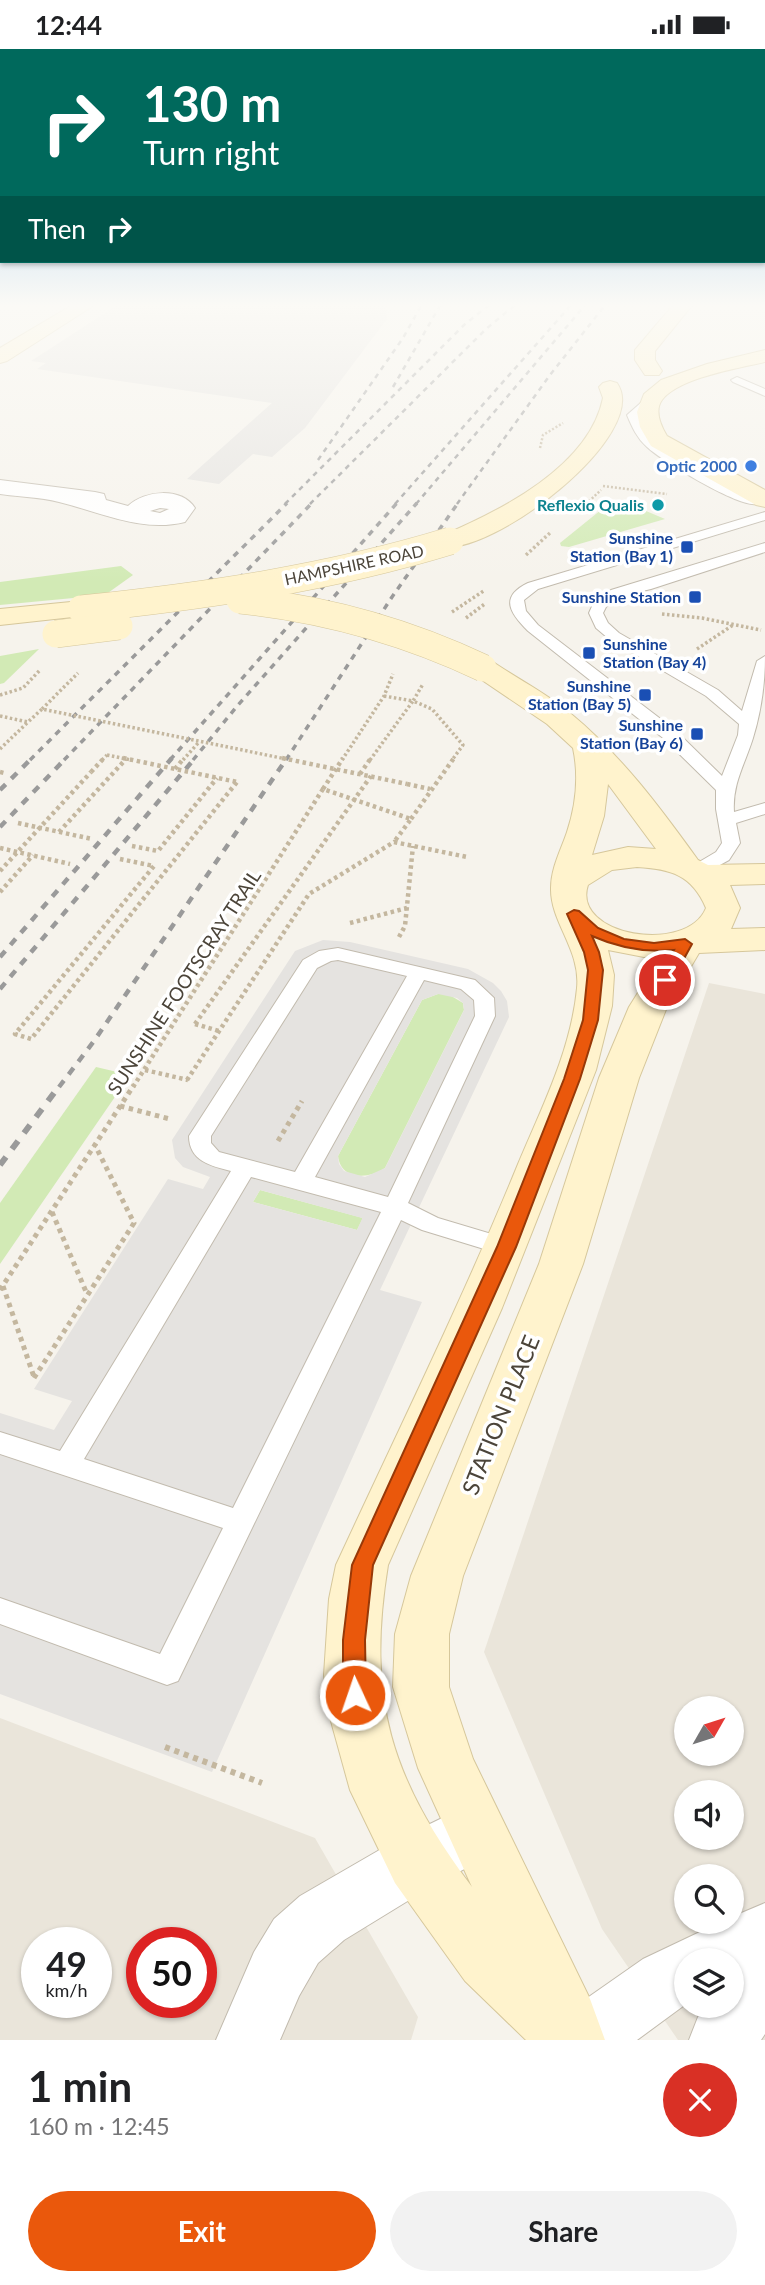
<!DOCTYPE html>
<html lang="en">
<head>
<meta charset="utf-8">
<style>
  body { margin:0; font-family:Lato,sans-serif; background:#f2f2f2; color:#202124; height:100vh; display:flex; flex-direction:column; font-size:26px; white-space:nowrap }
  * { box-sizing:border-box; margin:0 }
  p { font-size:23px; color:#757577 }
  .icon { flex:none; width:38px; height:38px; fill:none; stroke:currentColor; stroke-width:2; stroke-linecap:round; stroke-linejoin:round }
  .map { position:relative; height:1991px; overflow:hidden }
  .sheet { display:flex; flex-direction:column; background:#fff; flex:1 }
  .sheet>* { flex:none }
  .top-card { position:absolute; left:0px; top:0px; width:766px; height:214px; box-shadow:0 2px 5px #0004; background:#00695c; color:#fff; overflow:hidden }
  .needle { width:46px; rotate:51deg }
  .buttons { position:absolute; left:674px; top:1647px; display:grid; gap:14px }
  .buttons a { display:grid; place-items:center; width:70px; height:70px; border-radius:50%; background:#fff; box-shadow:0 2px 5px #0004; font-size:35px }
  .speed { position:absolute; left:21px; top:1878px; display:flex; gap:14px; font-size:35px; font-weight:700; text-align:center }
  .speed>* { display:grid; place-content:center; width:91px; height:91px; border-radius:50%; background:#fff; box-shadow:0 2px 5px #0004; line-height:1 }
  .speed small { font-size:18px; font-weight:400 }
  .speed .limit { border:10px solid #d22; background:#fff; color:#111 }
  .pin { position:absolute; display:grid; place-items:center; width:60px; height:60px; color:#fff; margin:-30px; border:4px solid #fff; border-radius:50%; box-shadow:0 2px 7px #0007 }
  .me { position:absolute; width:77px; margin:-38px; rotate:357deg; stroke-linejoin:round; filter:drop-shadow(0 0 5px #0008) }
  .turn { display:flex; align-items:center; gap:24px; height:147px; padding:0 28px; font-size:32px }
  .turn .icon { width:91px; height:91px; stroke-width:2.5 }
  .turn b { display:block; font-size:49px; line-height:60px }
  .then { display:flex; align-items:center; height:66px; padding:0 28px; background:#0003; gap:14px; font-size:26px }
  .round { display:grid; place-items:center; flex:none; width:74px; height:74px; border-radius:37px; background:#f2f2f2 }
  .headline { display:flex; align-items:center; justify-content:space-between; height:119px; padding:0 28px }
  h1 { font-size:42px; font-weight:700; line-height:52px }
  .button { display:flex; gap:14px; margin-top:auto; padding:14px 28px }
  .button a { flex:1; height:80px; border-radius:42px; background:#ea580c; color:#fff; font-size:28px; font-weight:700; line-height:80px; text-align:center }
  .button a+a { background:#f2f2f2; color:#202124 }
  .status { display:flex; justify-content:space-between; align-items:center; height:49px; padding:0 35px; background:#fff; direction:ltr }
  .status svg { height:19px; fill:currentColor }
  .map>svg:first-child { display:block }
  .residential { fill:#eae5da; fill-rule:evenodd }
  .green { fill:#d2eab5 }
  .parking { fill:#e5e3e0; fill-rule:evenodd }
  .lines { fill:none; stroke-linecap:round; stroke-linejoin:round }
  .lane-casing { stroke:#c2bbae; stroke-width:2 }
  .street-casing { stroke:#c2bbae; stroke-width:2 }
  .secondary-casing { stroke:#d6c79b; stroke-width:2 }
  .path-far4 { stroke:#c4b79f; stroke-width:2.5; stroke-dasharray:2 2; stroke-linecap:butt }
  .path-far3 { stroke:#c4b79f; stroke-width:3.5; stroke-dasharray:2.5 2.5; stroke-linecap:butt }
  .path-far2 { stroke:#c4b79f; stroke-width:4.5; stroke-dasharray:3.5 3.5; stroke-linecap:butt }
  .path-far1 { stroke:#c4b79f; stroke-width:5; stroke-dasharray:4.5 4.5; stroke-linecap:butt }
  .path { stroke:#c4b79f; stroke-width:6; stroke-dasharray:5 5; stroke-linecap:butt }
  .lane { fill:#fff; fill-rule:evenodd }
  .street { fill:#fff; fill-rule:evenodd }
  .secondary { fill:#fff3cd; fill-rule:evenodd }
  .rail-far3 { stroke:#9a9a9a; stroke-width:2.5; stroke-dasharray:5 5; stroke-linecap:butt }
  .rail-far2 { stroke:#9a9a9a; stroke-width:3.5; stroke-dasharray:6 6; stroke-linecap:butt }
  .rail-far1 { stroke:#9a9a9a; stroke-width:4.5; stroke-dasharray:8 8; stroke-linecap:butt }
  .rail { stroke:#9a9a9a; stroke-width:6; stroke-dasharray:10 10; stroke-linecap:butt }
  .secondary-bridge-casing { stroke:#d6c79b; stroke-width:28; stroke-linecap:butt }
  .path-bridge-far1 { stroke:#c4b79f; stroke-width:3.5; stroke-dasharray:2.5 2.5; stroke-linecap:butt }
  .path-bridge { stroke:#c4b79f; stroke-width:4.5; stroke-dasharray:3.5 3.5; stroke-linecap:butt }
  .secondary-bridge { stroke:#fff3cd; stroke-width:27 }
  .route { fill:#ea580c; stroke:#983908; stroke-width:2 }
  .shop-dot { fill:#3f7fe0; stroke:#fff; stroke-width:2.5 }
  .culture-dot { fill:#0f9aa8; stroke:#fff; stroke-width:2.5 }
  .transit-dot { fill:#1a4fb4; stroke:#fff; stroke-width:2.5 }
  .labels { text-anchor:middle; stroke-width:7; stroke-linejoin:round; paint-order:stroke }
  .far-shop-label { font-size:16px; font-weight:bold; fill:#366cbe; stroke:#fff; text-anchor:end }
  .far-culture-label { font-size:16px; font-weight:bold; fill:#0d838f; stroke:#fff; text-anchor:end }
  .far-transit-label { font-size:16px; font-weight:bold; fill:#164399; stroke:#fff; text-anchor:end }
  .far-street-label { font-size:16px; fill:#4b4439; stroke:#fff }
  .street-label { font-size:19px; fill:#4b4439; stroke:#fff }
  .near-street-label { font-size:23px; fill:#4b4439; stroke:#fff }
</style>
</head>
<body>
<div class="status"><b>12:44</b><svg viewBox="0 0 49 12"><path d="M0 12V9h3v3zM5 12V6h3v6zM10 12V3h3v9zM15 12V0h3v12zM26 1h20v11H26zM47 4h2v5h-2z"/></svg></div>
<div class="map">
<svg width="765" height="1991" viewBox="0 0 765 1991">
  <rect width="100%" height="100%" fill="#f6f3ec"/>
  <g class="residential">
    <path d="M709,934l56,11v1046h-87l-76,-111 -118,-277zM686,1659h46v45h-46zM686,1743h46v45h-46zM686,1827h46v45h-46zM686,1911h46v45h-46z"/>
    <path d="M0,1669l315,120 103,179 -7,23h-411zM37,1894h59v59h-59zM142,1894h59v59h-59z"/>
  </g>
  <g class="green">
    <polygon points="612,452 635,455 639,459 665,470 569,498 561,497 560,494"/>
    <polygon points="121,517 133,526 105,546 0,556 0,533"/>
    <polygon points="39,600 4,634 0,635 0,607"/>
    <path d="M438,945h10l15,9 1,7 -79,158c-16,11 -44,13 -47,-12l84,-156z"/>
    <polygon points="96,1018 130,1026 0,1215 0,1154"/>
    <polygon points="260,1141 363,1169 357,1181 253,1153"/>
  </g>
  <g class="parking">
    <polygon points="119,255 385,255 387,270 305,379 272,408 253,405 219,435 187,430 272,354 37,320 46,314 31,312"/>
    <path d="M323,891l27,2 118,27 25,14 8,8 6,10 2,16 -129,273 42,12 -210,470 -212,-78v-281l54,17 18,-29 -38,-12 134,-210 35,10 7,-12 -27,-10 -8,-9 -3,-18 123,-189zM438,945l19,4 6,5 1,7 -79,158 -20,9 -21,-6 -5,-7 -1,-8 84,-156zM260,1141l102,28v1l-5,11 -104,-28z"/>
  </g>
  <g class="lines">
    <defs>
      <g id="lane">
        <polygon points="737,328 765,340 765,347 733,333 731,331"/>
        <path d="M652,344l6,3 -19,20c17,45 76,63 117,82v6c-18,3 -94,-43 -109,-57 -10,-9 -15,-20 -20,-32z"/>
        <path d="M765,463v8l-227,69 -14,11 2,11 12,14 137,105 47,46 16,-41 1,-11 -33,-28 -97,-57 -13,-11 -7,-15 5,-11 17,-12 154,-47v9l-114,37 -30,7 -15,11 -3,6 5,10 11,10 99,57 24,21 15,-50 8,-5c0,28 -4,56 -12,82 -8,26 -21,46 -19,74l31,-9v11l-29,9 4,20 -11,17 -33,18 -7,-2 -2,-4 2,-4 27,-16 6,-9 -6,-34v-19l-53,-52 -135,-107c-18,-18 -29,-34 0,-48z"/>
        <path d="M338,899l137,32 19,18 1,18 -87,187 30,15 77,23 4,6 -4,6 -8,3 -85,-26 -21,-10 -223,461 -11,4 -167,-61v-26l160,56 63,-126 -223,-74v-22l60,19 171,-280c-20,-5 -42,-10 -42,-35l114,-176 16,-9zM338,911l69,16 -112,196 -76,-20 -8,-9v-7l106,-168 14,-7zM424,931l37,9 13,11 1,16 -87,181 -73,-20zM251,1128l130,35 -148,296 -149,-49z"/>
      </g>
      <g id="street">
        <path d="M0,431l95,12 9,2 2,6 22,6c17,-16 53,-19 67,2l-10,14c-43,11 -85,-10 -126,-20 -19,-5 -40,-5 -59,-8zM160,459l9,1 -9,4 -10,-2z"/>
        <polygon points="475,1753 496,1762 505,1783 496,1804 437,1834 344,1891 318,1914 299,1947 280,1991 216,1991 254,1903 274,1870 300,1847 395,1792"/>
        <polygon points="765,1854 765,1985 761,1991 689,1991 698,1968 707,1956 732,1956 732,1911 686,1911 686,1955 637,1991 551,1991 560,1968 643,1910 723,1872 732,1872 732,1868"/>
      </g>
      <g id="secondary">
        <polygon points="74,255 96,255 7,312 0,314 0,299"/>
        <polygon points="674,255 693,255 655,302 655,311 662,322 659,326 645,326 635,311 635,301"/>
        <path d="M765,301v12c-26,6 -87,16 -103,38 -8,11 -1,26 5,36l98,54v17l-9,-2 -105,-59 -11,-19 -3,-15 7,-18 17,-14 46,-16z"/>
        <path d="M610,332l7,2c36,51 -127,175 -176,163l-4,-5 4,-5c59,-25 148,-69 162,-138l-4,-11 4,-4z"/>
        <polygon points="81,552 91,554 94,560 91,566 0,576 0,560"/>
        <path d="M483,610l10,3c25,17 54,32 77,51 51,42 89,93 128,147l10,5 57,-1v20l-35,1 10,23 -9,21 34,-1v22l-66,3 -32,54 -28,71 -56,186 -120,312 -14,58v53l24,72 117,240 15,41h-79l-61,-59 -70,-98 -45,-93 -21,-76 -5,-39 5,-76 7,-34c61,-132 125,-262 180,-396 24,-58 55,-117 61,-181 4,-38 -27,-66 -26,-100 0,-20 10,-38 16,-56 9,-27 12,-56 6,-84l-26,-24 -74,-50 -4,-6 4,-6zM608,735l48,65 -28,-2 -36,8 12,-39zM637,818c34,2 55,8 69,41 -19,47 -135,28 -118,-23l24,-15zM608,901l36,7 17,-1 -32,51 -30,71 -60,186 -128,312 -16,58 -2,53 25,81 54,119c-81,-108 -106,-187 -84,-322l114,-257 94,-238 16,-64 2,-31z"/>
      </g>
    </defs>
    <use href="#lane" class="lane-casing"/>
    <use href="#street" class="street-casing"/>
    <use href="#secondary" class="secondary-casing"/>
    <g class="path-far4">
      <polyline points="540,399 543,386 563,374"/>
      <polyline points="603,437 667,445"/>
      <polyline points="586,455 601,441"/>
    </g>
    <g class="path-far3">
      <polyline points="577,464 588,454"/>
      <polyline points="526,506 551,483"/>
      <polyline points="452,563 485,541"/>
      <polyline points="662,565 702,569 761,581"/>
      <polyline points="466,569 486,554"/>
      <polyline points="697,600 733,576"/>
      <polyline points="0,646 23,639 40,621"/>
      <polyline points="384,647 413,652 423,635"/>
      <polyline points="42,660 78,624"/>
      <polyline points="0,700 28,673"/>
      <polyline points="102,711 107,706"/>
      <polyline points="183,711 199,693"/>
      <polyline points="342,711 384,647 393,625"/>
      <polyline points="370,711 413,652 432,660 463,696 452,711"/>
    </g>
    <g class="path-far2">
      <polyline points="175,720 184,709"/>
      <polyline points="0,723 4,724"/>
      <polyline points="91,723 104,709"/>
      <polyline points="360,725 371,709"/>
      <polyline points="407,735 430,740"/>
      <polyline points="323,740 343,709"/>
      <polyline points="411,770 454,709"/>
      <polyline points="18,774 92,790"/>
      <polyline points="59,783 126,710"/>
      <polyline points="132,797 158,802 217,729"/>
      <polyline points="0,799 70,815"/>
      <polyline points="120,810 154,817 15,985 31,990 237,733"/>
      <polyline points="0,843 33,806"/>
      <polyline points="350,874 407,859"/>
      <polyline points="399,888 405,877 413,797"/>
      <polyline points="195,975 219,982"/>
      <polyline points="145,1021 188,1031"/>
      <polyline points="187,1031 309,845 394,793 467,808"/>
      <polyline points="133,1038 323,740 411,770 394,793"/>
    </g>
    <g class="path-far1">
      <polyline points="120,1057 170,1070"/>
      <polyline points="278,1092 302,1052"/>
      <polyline points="52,1163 87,1245"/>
      <polyline points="3,1237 34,1328"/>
      <polyline points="0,1241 134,1036"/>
      <polyline points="34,1329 134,1174 95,1096"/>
    </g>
    <polyline class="path" points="165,1698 262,1734"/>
    <use href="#lane" class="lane"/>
    <use href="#street" class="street"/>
    <use href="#secondary" class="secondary"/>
    <g class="rail-far3">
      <polyline points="393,338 441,255"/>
      <polyline points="318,411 403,289 422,255"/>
      <polyline points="285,455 464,276 490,255"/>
      <polyline points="310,455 486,280 516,255"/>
      <polyline points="395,455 572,255"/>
      <polyline points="416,455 586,255"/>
      <polyline points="457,455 550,326 606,255"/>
    </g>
    <g class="rail-far2">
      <polyline points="30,711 287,454"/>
      <polyline points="64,711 312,454"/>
      <polyline points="170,711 397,454"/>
      <polyline points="193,711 238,656 417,454"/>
      <polyline points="286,711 392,548 458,454"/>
    </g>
    <g class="rail-far1">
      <polyline points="0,741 32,709"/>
      <polyline points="0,778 66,709"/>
      <polyline points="0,908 172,709"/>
      <polyline points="0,940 195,709"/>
      <polyline points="59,1038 94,992 287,709"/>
    </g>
    <polyline class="rail" points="0,1116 60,1036"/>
    <defs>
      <g id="secondary-bridge">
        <path d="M240,551c86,9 165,31 243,68"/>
        <path d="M81,560c125,-13 248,-31 369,-68"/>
        <polyline points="56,585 119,577"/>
      </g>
    </defs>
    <use href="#secondary-bridge" class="secondary-bridge-casing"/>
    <g class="path-bridge-far1">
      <polyline points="0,667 28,673 42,660 291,711"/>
      <polyline points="107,706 131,711"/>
    </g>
    <g class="path-bridge">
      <polyline points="123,709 237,733"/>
      <polyline points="282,709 407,735"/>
      <polyline points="0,822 91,723"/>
      <polyline points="195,975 371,727"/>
    </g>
    <use href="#secondary-bridge" class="secondary-bridge"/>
  </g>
  <linearGradient id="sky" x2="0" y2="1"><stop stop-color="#8fc1ec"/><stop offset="0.48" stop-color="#fbfaf6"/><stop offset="1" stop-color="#fbfaf6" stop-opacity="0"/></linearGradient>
  <rect width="765" height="534" fill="url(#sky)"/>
  <path class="route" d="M574,861l5,1 19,17 26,11 30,4 31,-4 7,5 -22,40 -5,1 -8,-5 17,-30c-30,3 -55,-2 -82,-14l7,16 4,18 -5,50 -18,59 -64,168 -143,318 -8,75 1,55 -3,7 -8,4 -8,-4 -4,-7v-55l9,-75 145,-318 67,-168 19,-59 5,-50 -4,-18 -17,-38z"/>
  <circle class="shop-dot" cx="751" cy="417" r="7"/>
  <circle class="culture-dot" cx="658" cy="456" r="7"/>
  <g class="transit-dot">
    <rect x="680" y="491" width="14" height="14" rx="3.5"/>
    <rect x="688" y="541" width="14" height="14" rx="3.5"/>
    <rect x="582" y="597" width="14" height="14" rx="3.5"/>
    <rect x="638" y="639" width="14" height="14" rx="3.5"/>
    <rect x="690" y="678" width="14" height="14" rx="3.5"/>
  </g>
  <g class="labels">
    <g class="far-shop-label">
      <text x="737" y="423">Optic 2000</text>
    </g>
    <g class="far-culture-label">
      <text x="644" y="462">Reflexio Qualis</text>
    </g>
    <g class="far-transit-label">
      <text x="673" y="495">Sunshine<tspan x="673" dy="18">Station (Bay 1)</tspan></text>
      <text x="681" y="554">Sunshine Station</text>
      <text x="603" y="601" text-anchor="start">Sunshine<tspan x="603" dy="18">Station (Bay 4)</tspan></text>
      <text x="631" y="643">Sunshine<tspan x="631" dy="18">Station (Bay 5)</tspan></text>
      <text x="683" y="682">Sunshine<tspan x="683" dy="18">Station (Bay 6)</tspan></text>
    </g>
    <g class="far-street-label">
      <text transform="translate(354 516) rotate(-12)" y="6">HAMPSHIRE ROAD</text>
    </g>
    <g class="street-label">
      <text transform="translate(184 933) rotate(-57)" y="7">SUNSHINE FOOTSCRAY TRAIL</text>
    </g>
    <g class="near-street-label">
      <text transform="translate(501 1366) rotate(-68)" y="8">STATION PLACE</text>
    </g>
  </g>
</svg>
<div class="buttons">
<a><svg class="needle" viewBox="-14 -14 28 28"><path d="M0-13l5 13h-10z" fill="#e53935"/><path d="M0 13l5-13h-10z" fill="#757577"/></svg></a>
<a><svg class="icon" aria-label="sound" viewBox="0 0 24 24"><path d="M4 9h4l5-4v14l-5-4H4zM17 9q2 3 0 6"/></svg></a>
<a><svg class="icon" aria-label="search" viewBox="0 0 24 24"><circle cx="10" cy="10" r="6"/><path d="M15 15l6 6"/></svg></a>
<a><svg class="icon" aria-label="layers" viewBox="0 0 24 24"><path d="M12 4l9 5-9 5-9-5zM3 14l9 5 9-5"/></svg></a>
</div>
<div class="speed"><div>49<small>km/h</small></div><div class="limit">50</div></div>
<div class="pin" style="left:665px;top:931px;background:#d93025"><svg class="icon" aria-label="arrive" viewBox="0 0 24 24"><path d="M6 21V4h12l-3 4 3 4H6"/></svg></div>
<svg class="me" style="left:355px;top:1646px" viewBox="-20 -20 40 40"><circle r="17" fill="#ea580c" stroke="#fff" stroke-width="3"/><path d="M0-11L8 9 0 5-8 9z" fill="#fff"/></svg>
<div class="top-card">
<div class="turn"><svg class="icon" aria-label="right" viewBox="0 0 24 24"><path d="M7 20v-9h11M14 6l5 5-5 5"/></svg><div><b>130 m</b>Turn right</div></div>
<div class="then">Then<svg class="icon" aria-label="right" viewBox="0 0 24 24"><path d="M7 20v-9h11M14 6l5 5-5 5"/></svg></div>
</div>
</div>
<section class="sheet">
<div class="headline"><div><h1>1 min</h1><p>160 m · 12:45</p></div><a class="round" style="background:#d93025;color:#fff"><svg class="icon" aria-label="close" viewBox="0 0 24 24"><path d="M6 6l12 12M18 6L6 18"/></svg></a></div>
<div class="button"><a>Exit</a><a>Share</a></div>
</section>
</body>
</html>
